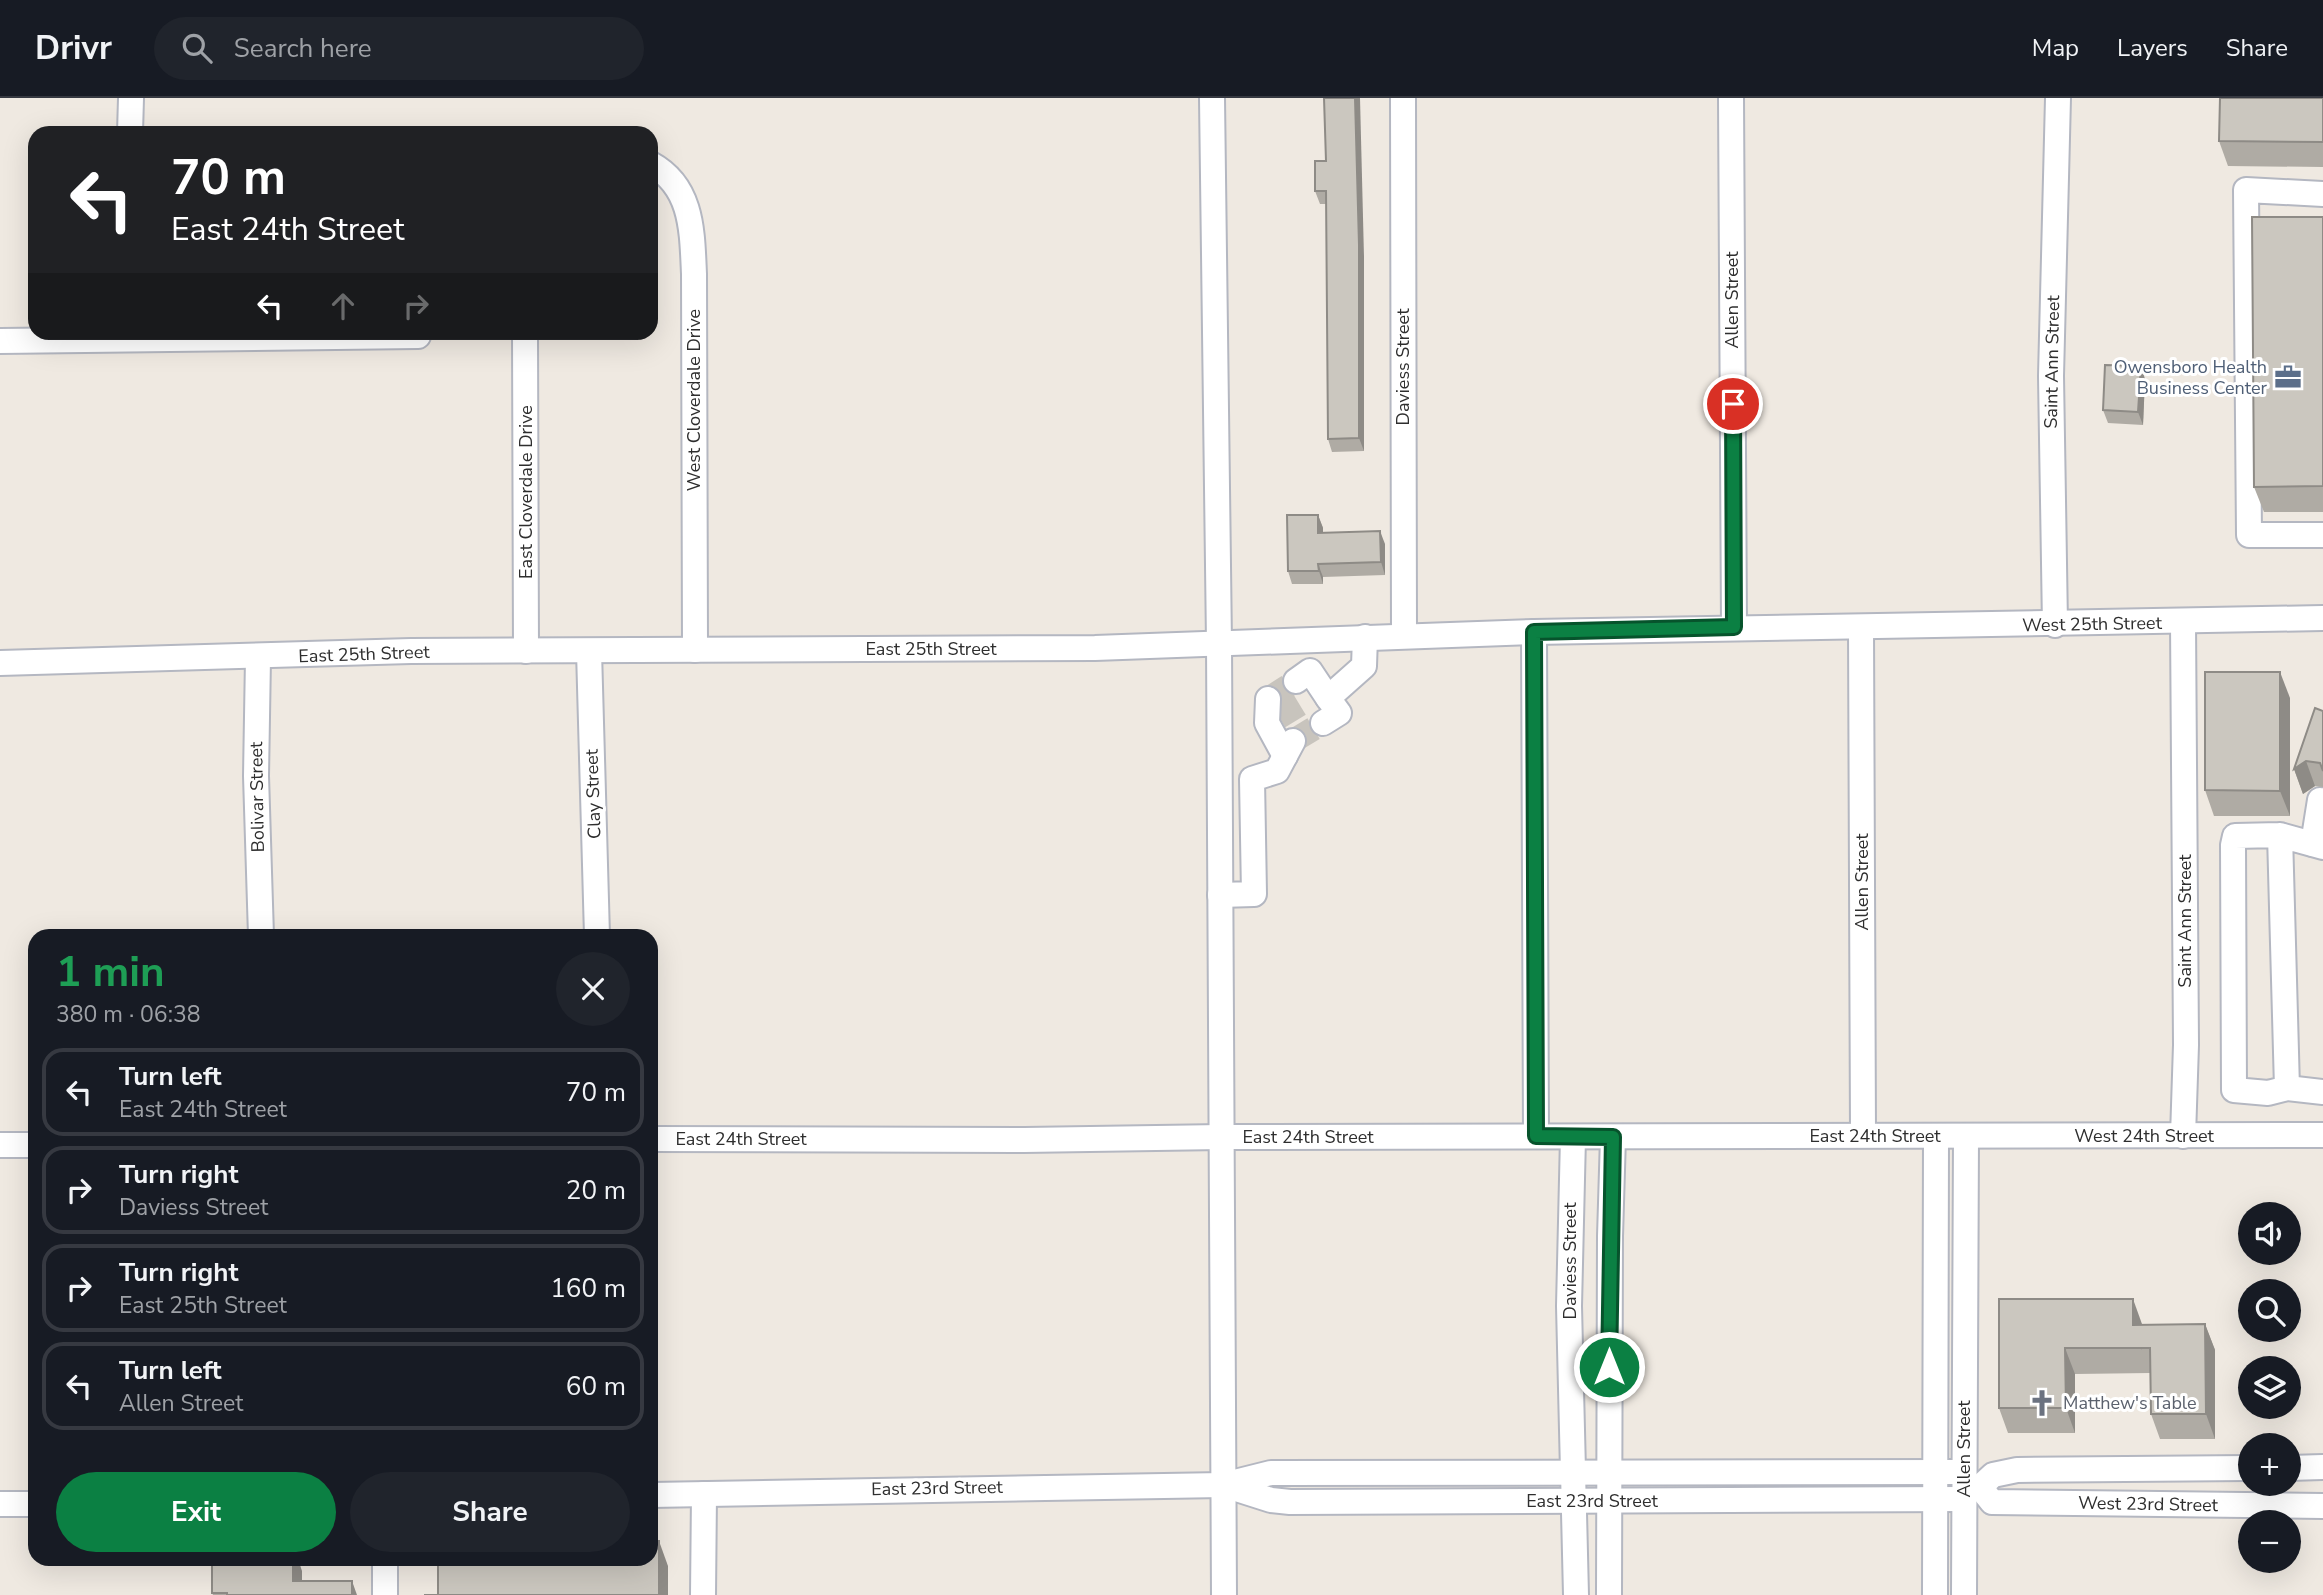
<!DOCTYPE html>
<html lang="en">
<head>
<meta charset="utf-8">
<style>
  body { margin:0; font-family:"Nunito Sans",sans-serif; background:#20242c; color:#f1f3f6; height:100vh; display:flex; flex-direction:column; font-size:26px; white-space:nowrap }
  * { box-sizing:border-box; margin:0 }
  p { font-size:23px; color:#9ea1a6 }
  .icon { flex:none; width:38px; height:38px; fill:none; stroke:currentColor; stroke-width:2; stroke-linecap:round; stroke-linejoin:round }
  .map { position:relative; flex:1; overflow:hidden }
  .details { position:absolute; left:28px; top:831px; width:630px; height:637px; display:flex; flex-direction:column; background:#171b24; border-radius:21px; box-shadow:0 7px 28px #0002 }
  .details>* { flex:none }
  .banner { position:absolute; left:28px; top:28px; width:630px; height:214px; border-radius:21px; box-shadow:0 7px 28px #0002; background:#202124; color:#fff; overflow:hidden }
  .buttons { position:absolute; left:2238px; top:1104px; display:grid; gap:14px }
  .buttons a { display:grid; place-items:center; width:63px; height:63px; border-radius:50%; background:#171b24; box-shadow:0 7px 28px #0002; font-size:35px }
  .pin { position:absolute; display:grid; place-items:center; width:60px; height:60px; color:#fff; margin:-30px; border:4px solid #fff; border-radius:50%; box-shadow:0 2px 7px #0007 }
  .me { position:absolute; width:77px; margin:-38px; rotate:0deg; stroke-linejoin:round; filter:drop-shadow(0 0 5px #0008) }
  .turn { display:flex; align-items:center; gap:24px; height:147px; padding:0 28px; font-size:32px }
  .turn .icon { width:91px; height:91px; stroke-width:2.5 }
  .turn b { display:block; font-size:49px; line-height:60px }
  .lanes { display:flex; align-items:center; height:66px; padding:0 28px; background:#0003; justify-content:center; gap:35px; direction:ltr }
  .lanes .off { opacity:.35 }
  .round { display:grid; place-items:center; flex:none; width:74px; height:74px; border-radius:37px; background:#20242c }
  .overview { display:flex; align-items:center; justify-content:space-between; height:119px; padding:0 28px }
  h1 { font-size:42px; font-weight:700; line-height:52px; color:#1e9e55 }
  .cta { display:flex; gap:14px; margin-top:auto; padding:14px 28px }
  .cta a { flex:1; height:80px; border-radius:42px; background:#0b8043; color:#fff; font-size:28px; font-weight:700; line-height:80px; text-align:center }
  .cta a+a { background:#20242c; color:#f1f3f6 }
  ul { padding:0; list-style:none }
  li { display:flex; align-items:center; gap:21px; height:88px; margin:0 14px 10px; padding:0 14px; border:4px solid #363941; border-radius:21px }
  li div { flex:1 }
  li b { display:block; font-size:26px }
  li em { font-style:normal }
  header { display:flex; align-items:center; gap:42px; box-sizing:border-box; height:98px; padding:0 35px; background:#171b24; border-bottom:2px solid #363941 }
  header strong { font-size:33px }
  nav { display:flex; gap:38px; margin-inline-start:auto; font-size:24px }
  .search { width:490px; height:63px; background:#20242c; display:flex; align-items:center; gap:18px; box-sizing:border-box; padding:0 24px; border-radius:38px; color:#9ea1a6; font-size:26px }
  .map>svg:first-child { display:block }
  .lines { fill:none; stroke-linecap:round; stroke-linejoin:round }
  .minor-tunnel { stroke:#c8c4bd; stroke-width:24; stroke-dasharray:24 12; stroke-linecap:butt }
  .minor-casing { stroke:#b4b7c1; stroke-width:28 }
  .minor { stroke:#fff; stroke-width:24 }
  .wall { fill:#afaba4 }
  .shaded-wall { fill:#8e8b86 }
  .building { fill:#cbc7bf; stroke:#8e8b86; stroke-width:2 }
  .route-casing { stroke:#07532c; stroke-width:18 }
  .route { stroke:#0b8043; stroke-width:12 }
  .labels { text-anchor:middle; stroke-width:6; stroke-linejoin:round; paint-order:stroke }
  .street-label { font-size:18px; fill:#2e2e2e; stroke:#fff }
  .service-label { font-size:18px; fill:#4e5e75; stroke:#fff; text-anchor:end }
  .worship-label { font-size:18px; fill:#5b616d; stroke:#fff; text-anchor:start }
</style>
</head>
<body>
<header>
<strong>Drivr</strong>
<div class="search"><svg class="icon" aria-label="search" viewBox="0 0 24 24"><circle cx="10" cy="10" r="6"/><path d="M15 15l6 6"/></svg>Search here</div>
<nav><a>Map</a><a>Layers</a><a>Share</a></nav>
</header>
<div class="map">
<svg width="2323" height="1497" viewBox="0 0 2323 1497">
  <rect width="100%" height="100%" fill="#efe9e1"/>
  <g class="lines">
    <g class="minor-tunnel">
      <polyline points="1268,601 1296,583"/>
      <polyline points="1279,619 1307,602"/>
      <polyline points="1293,643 1323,625"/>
    </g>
    <defs>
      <g id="minor">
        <polyline points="1212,0 1219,545 1224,1497"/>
        <polyline points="1403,0 1404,538"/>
        <polyline points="1731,0 1734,529"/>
        <polyline points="130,35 131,0"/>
        <path d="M651,66c42,23 41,68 43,110l1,376"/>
        <polyline points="2323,96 2246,92 2249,437 2323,437"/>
        <polyline points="525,234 526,553"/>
        <polyline points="0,243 418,238"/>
        <polyline points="2183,524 2186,947 2183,1038"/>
        <polyline points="2055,527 2051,278 2058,0"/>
        <polyline points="1861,530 1863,1037"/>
        <polyline points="1534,534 1536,1038"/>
        <polyline points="589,553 597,838"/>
        <polyline points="258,560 256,678 261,838"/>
        <polyline points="0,565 411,553 1095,550 1534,534 2323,520"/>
        <polyline points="1296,583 1310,573 1328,600"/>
        <polyline points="1268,601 1267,625 1285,658"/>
        <polyline points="1323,625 1339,615 1328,600 1364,568 1365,539"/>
        <polyline points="2280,737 2287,990 2268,995 2234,992 2233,747 2235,738 2280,737 2323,749"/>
        <polyline points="2313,746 2320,702"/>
        <polyline points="1220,797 1254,796 1252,681 1277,673 1293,643"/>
        <polyline points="2287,990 2323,994"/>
        <polyline points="1573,1039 1569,1208 1576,1497"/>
        <polyline points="651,1041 1024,1042 1222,1039 2323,1037"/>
        <polyline points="0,1047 35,1047"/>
        <polyline points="2289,1370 2323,1369"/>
        <polyline points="1224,1387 1271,1402 1290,1404 1964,1401"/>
        <polyline points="1966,1389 1980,1389 1993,1377 2017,1372 2250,1370"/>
        <polyline points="1980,1389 1992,1404 2323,1408"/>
        <polyline points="651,1397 1223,1387 1271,1375 1963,1374"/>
        <polyline points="0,1406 35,1406"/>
        <polyline points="385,1461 385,1497"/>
        <polyline points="703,1497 704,1396"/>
        <polyline points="1609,1497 1610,1138 1613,1039"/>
        <polyline points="1935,1497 1936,1038"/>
        <polyline points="1964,1497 1966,1038"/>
      </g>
    </defs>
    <use href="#minor" class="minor-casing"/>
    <use href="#minor" class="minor"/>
  </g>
  <g class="wall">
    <polygon points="2323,0 2323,69 2228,68 2219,43"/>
    <polygon points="1315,63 1364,159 1364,353 1332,354 1328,341 1326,106 1320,106 1315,93"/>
    <polygon points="2323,119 2323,414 2264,414 2254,389"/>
    <polygon points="2145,281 2143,327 2108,325 2103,312"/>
    <polygon points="1318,417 1323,430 1323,435 1385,446 1385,477 1323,479 1323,486 1292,486 1288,473"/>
    <polygon points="2290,600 2290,718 2214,718 2205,692"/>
    <polygon points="2323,613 2323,689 2315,688 2303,696 2294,671"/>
    <polygon points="1999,1201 2142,1227 2205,1226 2215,1252 2215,1341 2160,1341 2151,1316 2150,1275 2075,1276 2075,1335 2008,1335 1999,1310"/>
    <polygon points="302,1473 302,1483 357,1497 213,1497 212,1495"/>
  </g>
  <g class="shaded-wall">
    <polygon points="1355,0 1360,0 1364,159 1364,353 1359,340"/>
    <polygon points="2141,268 2145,281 2143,327 2138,314"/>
    <polygon points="1318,417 1323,430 1323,448 1318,435"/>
    <polygon points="1380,433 1385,446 1385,477 1381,464"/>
    <polygon points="1318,466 1323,479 1323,486 1319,473"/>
    <polygon points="2280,574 2290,600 2290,718 2280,693"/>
    <polygon points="2306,663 2315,688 2303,696 2294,671"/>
    <polygon points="2133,1201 2142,1226 2142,1252 2133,1227"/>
    <polygon points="2205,1226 2215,1252 2215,1341 2206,1316"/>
    <polygon points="2065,1250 2075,1276 2075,1335 2066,1310"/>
    <polygon points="659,1443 668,1468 668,1497 659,1497"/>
    <polygon points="293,1461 298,1461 302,1473 302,1497 293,1483"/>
    <polygon points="352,1483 357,1497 352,1497"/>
  </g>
  <g class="building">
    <polygon points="1324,0 1355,0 1359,147 1359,340 1328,341 1326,93 1315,93 1315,63 1326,63"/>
    <polygon points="2220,0 2323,0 2323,44 2219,43"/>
    <polygon points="2252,119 2323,119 2323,388 2254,389"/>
    <polygon points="2105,267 2141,268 2138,314 2103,312"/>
    <polygon points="1287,417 1318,417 1318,435 1380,433 1381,464 1318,466 1319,473 1288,473"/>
    <polygon points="2205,574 2280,574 2280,693 2205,692"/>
    <polygon points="2315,610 2323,613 2323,673 2320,665 2306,663 2294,671"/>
    <polygon points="1999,1201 2133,1201 2133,1227 2205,1226 2206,1316 2151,1316 2150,1250 2065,1250 2066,1310 1999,1310"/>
    <polygon points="651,1443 659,1443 659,1497 424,1497 438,1497 438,1461 651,1461"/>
    <polygon points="227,1461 293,1461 293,1483 352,1483 352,1497 227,1497 227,1495 212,1495 212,1463 227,1463"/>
  </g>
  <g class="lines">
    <defs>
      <polyline id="route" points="1609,1269 1613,1039 1536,1038 1534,534 1734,529 1733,306"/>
    </defs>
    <use href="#route" class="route-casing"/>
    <use href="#route" class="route"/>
  </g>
  <defs>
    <symbol id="office-bare" viewBox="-9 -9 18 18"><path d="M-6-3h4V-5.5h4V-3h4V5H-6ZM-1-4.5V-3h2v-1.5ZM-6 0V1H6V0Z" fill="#5c6f8a" stroke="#fff" stroke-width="2.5" paint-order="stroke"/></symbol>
    <symbol id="church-bare" viewBox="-9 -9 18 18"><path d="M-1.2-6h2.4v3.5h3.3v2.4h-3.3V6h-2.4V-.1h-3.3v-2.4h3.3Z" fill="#6b7280" stroke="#fff" stroke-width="2.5" paint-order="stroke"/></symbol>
  </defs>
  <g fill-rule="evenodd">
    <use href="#office-bare" x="2269" y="260" width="38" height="38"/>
    <use href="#church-bare" x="2023" y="1286" width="38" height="38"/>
  </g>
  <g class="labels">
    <g class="street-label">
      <text transform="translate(1732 202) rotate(-90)" y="6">Allen Street</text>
      <text transform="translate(2052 264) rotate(-89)" y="6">Saint Ann Street</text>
      <text transform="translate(1403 269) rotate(-90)" y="6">Daviess Street</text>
      <text transform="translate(694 302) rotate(-90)" y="6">West Cloverdale Drive</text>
      <text transform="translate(526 394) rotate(-90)" y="6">East Cloverdale Drive</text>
      <text transform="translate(2092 526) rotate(-1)" y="6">West 25th Street</text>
      <text x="931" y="557">East 25th Street</text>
      <text transform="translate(364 556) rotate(-2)" y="6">East 25th Street</text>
      <text transform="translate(593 696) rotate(-92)" y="6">Clay Street</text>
      <text transform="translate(257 699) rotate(-91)" y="6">Bolivar Street</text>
      <text transform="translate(1862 784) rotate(-90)" y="6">Allen Street</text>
      <text transform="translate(2185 823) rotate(-90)" y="6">Saint Ann Street</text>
      <text x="1875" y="1044">East 24th Street</text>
      <text x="2144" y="1044">West 24th Street</text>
      <text x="1308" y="1045">East 24th Street</text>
      <text x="741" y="1047">East 24th Street</text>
      <text transform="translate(1570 1163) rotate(-90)" y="6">Daviess Street</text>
      <text transform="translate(1964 1351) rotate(-90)" y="6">Allen Street</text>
      <text transform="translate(937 1390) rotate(-1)" y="6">East 23rd Street</text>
      <text x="1592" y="1409">East 23rd Street</text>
      <text transform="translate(2148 1406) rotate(1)" y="6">West 23rd Street</text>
    </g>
    <g class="service-label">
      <text x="2267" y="275">Owensboro Health<tspan x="2267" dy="21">Business Center</tspan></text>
    </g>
    <g class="worship-label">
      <text x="2063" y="1311">Matthew's Table</text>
    </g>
  </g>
</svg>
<div class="buttons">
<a><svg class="icon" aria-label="sound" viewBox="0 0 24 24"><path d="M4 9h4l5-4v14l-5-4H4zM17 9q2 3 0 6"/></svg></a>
<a><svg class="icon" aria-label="search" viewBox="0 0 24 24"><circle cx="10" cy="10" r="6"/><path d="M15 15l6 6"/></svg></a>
<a><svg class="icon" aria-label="layers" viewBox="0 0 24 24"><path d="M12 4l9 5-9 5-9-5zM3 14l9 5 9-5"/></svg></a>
<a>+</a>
<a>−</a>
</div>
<div class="pin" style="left:1733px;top:306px;background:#d93025"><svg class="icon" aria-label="arrive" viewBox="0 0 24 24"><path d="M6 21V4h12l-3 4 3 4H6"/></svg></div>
<svg class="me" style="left:1609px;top:1269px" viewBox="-20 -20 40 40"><circle r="17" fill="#0b8043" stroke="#fff" stroke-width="3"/><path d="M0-11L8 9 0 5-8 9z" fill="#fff"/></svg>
<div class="banner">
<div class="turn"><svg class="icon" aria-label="left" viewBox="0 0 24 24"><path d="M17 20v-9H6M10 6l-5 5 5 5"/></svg><div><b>70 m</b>East 24th Street</div></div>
<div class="lanes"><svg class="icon" aria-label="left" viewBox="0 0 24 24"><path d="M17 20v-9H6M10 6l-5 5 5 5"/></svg><svg class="icon off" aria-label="ahead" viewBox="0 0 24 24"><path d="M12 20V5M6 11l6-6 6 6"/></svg><svg class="icon off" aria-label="right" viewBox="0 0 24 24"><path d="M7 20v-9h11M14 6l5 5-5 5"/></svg></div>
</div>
<section class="details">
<div class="overview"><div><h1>1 min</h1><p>380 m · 06:38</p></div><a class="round"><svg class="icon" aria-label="close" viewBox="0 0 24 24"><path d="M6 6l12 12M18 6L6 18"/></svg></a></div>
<ul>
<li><svg class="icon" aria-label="left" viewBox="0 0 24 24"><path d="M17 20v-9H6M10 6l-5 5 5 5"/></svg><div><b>Turn left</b><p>East 24th Street</p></div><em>70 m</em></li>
<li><svg class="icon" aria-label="right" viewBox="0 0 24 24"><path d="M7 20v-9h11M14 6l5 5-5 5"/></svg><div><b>Turn right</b><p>Daviess Street</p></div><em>20 m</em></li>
<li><svg class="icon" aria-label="right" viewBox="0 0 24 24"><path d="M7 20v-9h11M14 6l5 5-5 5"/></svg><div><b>Turn right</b><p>East 25th Street</p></div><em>160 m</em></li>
<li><svg class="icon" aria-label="left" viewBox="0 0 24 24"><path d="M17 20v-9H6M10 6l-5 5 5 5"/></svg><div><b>Turn left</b><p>Allen Street</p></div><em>60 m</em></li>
</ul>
<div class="cta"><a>Exit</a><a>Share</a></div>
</section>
</div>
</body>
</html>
